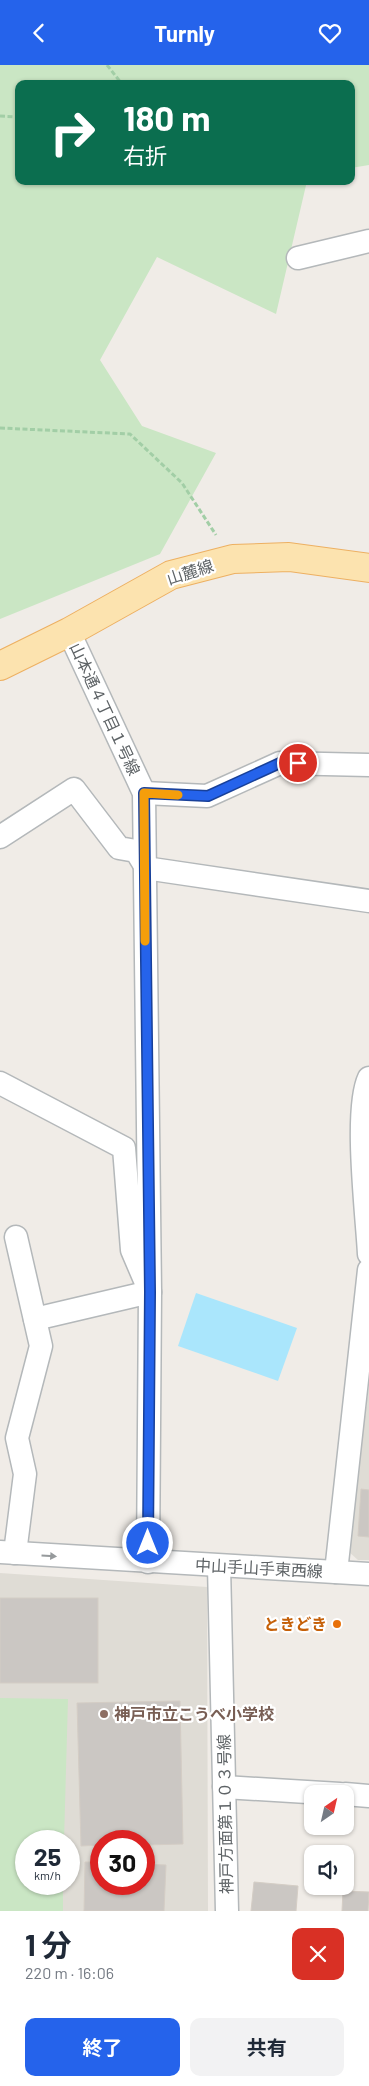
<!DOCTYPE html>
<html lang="ja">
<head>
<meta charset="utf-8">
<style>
  body { margin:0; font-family:Barlow,"Noto Sans JP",sans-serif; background:#f2f2f3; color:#1f2937; height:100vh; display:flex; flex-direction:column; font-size:19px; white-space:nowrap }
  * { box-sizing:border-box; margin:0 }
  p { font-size:16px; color:#747a83 }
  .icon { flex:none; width:28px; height:28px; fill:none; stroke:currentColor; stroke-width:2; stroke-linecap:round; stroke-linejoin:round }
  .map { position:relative; height:1846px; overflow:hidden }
  .sheet { display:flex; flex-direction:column; background:#fff; flex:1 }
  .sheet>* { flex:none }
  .top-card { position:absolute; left:15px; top:15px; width:340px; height:105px; border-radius:10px; box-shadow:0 1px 4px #0004; background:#0b6e4f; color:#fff; overflow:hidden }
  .needle { width:32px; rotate:34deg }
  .buttons { position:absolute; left:304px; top:1720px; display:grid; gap:10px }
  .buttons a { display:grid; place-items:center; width:50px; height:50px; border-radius:10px; background:#fff; box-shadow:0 1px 4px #0004; font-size:25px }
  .speed { position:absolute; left:15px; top:1765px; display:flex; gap:10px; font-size:25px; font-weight:700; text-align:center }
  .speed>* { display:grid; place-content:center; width:65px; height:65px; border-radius:50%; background:#fff; box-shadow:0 1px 4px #0004; line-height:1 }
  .speed small { font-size:12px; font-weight:400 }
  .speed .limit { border:8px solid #d22; background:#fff; color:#111 }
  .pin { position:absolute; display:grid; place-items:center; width:42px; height:42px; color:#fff; margin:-21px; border:2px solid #fff; border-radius:50%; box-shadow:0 1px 5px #0007 }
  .me { position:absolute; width:55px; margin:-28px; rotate:0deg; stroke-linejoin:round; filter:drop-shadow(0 0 4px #0008) }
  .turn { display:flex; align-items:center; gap:18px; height:105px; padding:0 25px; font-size:22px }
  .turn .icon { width:65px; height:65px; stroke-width:2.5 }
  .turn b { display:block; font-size:35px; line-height:42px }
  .round { display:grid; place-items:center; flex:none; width:52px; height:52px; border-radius:10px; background:#f2f2f3 }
  .head { display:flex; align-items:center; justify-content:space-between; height:85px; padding:0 25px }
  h1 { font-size:30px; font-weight:700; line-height:38px }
  .primary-button { display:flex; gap:10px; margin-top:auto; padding:10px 25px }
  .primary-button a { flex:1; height:58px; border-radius:10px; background:#2563eb; color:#fff; font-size:20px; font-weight:700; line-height:58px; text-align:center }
  .primary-button a+a { background:#f2f2f3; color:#1f2937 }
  header { display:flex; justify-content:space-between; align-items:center; height:65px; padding:0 25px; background:#2563eb; color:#fff; font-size:22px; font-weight:700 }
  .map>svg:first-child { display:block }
  .education { fill:#dfdcd5; fill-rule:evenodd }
  .green { fill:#cae6c4 }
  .water { fill:#aae6fc }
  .building { fill:#cbc7c3; stroke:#d4cdc5 }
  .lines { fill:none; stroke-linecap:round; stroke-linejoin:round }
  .street-casing { stroke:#b4b8ba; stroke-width:25 }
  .primary-casing { stroke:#edb062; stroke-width:30 }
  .path { stroke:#a2cea6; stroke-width:3; stroke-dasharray:5 2.5; stroke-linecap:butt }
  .street { stroke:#fff; stroke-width:22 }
  .primary { stroke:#fce3af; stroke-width:28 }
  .oneway { fill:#969a9c }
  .route-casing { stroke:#184099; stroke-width:12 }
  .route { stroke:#2563eb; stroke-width:9 }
  .slow { stroke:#f59e0b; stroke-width:9 }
  .food-dot { fill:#e8710a; stroke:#fff; stroke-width:2 }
  .education-dot { fill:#8d6e63; stroke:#fff; stroke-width:2 }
  .labels { text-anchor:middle; stroke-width:4.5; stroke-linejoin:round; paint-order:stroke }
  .street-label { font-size:16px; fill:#5e6366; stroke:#fff }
  .food-label { font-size:16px; font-weight:bold; fill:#c56008; stroke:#fff; text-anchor:end }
  .education-label { font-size:16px; font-weight:bold; fill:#785e54; stroke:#fff; text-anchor:start }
</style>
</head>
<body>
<header><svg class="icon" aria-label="back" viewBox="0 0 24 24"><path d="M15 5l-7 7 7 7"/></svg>Turnly<svg class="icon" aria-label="heart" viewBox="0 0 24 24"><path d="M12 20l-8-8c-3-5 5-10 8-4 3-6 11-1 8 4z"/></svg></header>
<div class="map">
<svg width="369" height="1846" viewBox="0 0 369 1846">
  <rect width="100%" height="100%" fill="#f0ece7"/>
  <g class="education">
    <polygon points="369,1320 369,1495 358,1495 348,1486"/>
    <path d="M0,1508l207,14 1,324h-208zM26,1776h43v43h-43zM101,1776h43v43h-43z"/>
  </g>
  <g class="green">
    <polygon points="0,0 369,0 369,100 351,103 351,19 19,19 19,116 307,116 276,249 157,192 100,295 142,361 216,388 160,489 0,554"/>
    <polygon points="0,1633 68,1634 64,1776 26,1776 26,1819 63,1819 63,1846 0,1846"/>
  </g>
  <polygon class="water" points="196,1228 297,1263 278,1316 178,1281"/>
  <g class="building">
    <polygon points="361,1424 369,1425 369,1472 358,1471"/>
    <rect x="0" y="1533" width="98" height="85"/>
    <polygon points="180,1636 183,1779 144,1780 144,1776 101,1776 101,1780 81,1781 77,1638"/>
    <polygon points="85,1797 101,1797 101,1819 144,1819 144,1799 166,1800 164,1846 84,1846"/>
    <polygon points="254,1817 298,1821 296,1846 251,1846"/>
    <polygon points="343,1826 369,1827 368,1846 342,1846"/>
  </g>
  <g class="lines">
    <defs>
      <g id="street">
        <polyline points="298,193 369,176"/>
        <polyline points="69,567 144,728 150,1227 148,1497"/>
        <polyline points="144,728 207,731 280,698 369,700"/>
        <polyline points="0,772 74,724 119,783 136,786 144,799 152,804 369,836"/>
        <path d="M369,1013c-15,32 -2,137 0,176"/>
        <polyline points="0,1018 124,1083 132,1185 150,1227 35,1254"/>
        <polyline points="0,1487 369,1509"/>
        <polyline points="15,1488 25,1409 17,1373 41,1281 16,1172"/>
        <polyline points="219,1501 227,1846"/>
        <polyline points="336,1507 369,1205"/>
        <polyline points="224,1722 340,1729"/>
        <polyline points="345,1729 369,1731"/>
      </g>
      <polyline id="primary" points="0,601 69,567 171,510 233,494 289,492 369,503"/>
    </defs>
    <use href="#street" class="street-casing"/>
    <use href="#primary" class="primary-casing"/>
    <g class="path">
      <polyline points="107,0 122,19"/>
      <polyline points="0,51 19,52"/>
      <polyline points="0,363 130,369 182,418 216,470"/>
    </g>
    <use href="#street" class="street"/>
    <use href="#primary" class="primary"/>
  </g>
  <defs><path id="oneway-solid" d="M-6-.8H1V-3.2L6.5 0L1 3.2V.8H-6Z" transform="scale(1.25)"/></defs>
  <use class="oneway" href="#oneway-solid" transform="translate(49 1491) rotate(4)"/>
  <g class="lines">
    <defs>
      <polyline id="route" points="148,1478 150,1227 144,728 208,731 280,698 298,698"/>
    </defs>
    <use href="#route" class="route-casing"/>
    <use href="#route" class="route"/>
    <polyline class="slow" points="145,876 144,728 178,730"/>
  </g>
  <circle class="food-dot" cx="337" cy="1559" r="5"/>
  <circle class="education-dot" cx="104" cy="1649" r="5"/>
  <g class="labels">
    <g class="street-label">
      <text transform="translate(190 507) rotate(-18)" y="6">山麓線</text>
      <text transform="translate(105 644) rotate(65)" y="6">山本通４丁目１号線</text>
      <text transform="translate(259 1503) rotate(3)" y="6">中山手山手東西線</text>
      <text transform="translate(225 1749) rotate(-91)" y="6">神戸方面第１０３号線</text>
    </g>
    <g class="food-label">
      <text x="327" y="1565">ときどき</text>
    </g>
    <g class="education-label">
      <text x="114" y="1655">神戸市立こうべ小学校</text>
    </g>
  </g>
</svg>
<div class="buttons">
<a><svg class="needle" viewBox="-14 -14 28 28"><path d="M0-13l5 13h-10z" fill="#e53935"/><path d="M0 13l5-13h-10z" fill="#747a83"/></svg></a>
<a><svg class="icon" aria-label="sound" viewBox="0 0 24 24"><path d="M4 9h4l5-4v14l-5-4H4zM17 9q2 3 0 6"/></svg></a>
</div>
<div class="speed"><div>25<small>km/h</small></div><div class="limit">30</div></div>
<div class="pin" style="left:298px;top:698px;background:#d93025"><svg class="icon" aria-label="arrive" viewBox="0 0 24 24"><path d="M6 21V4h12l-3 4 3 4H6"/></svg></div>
<svg class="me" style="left:148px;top:1478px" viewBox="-20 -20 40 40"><circle r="17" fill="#2563eb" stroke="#fff" stroke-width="3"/><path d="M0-11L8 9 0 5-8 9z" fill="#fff"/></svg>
<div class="top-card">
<div class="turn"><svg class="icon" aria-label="right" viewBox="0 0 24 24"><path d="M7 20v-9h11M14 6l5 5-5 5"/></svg><div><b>180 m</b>右折</div></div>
</div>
</div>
<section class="sheet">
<div class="head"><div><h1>1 分</h1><p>220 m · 16:06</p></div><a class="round" style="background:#d93025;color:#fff"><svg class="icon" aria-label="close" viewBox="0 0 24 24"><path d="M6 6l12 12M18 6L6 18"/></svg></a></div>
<div class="primary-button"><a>終了</a><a>共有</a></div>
</section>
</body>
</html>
